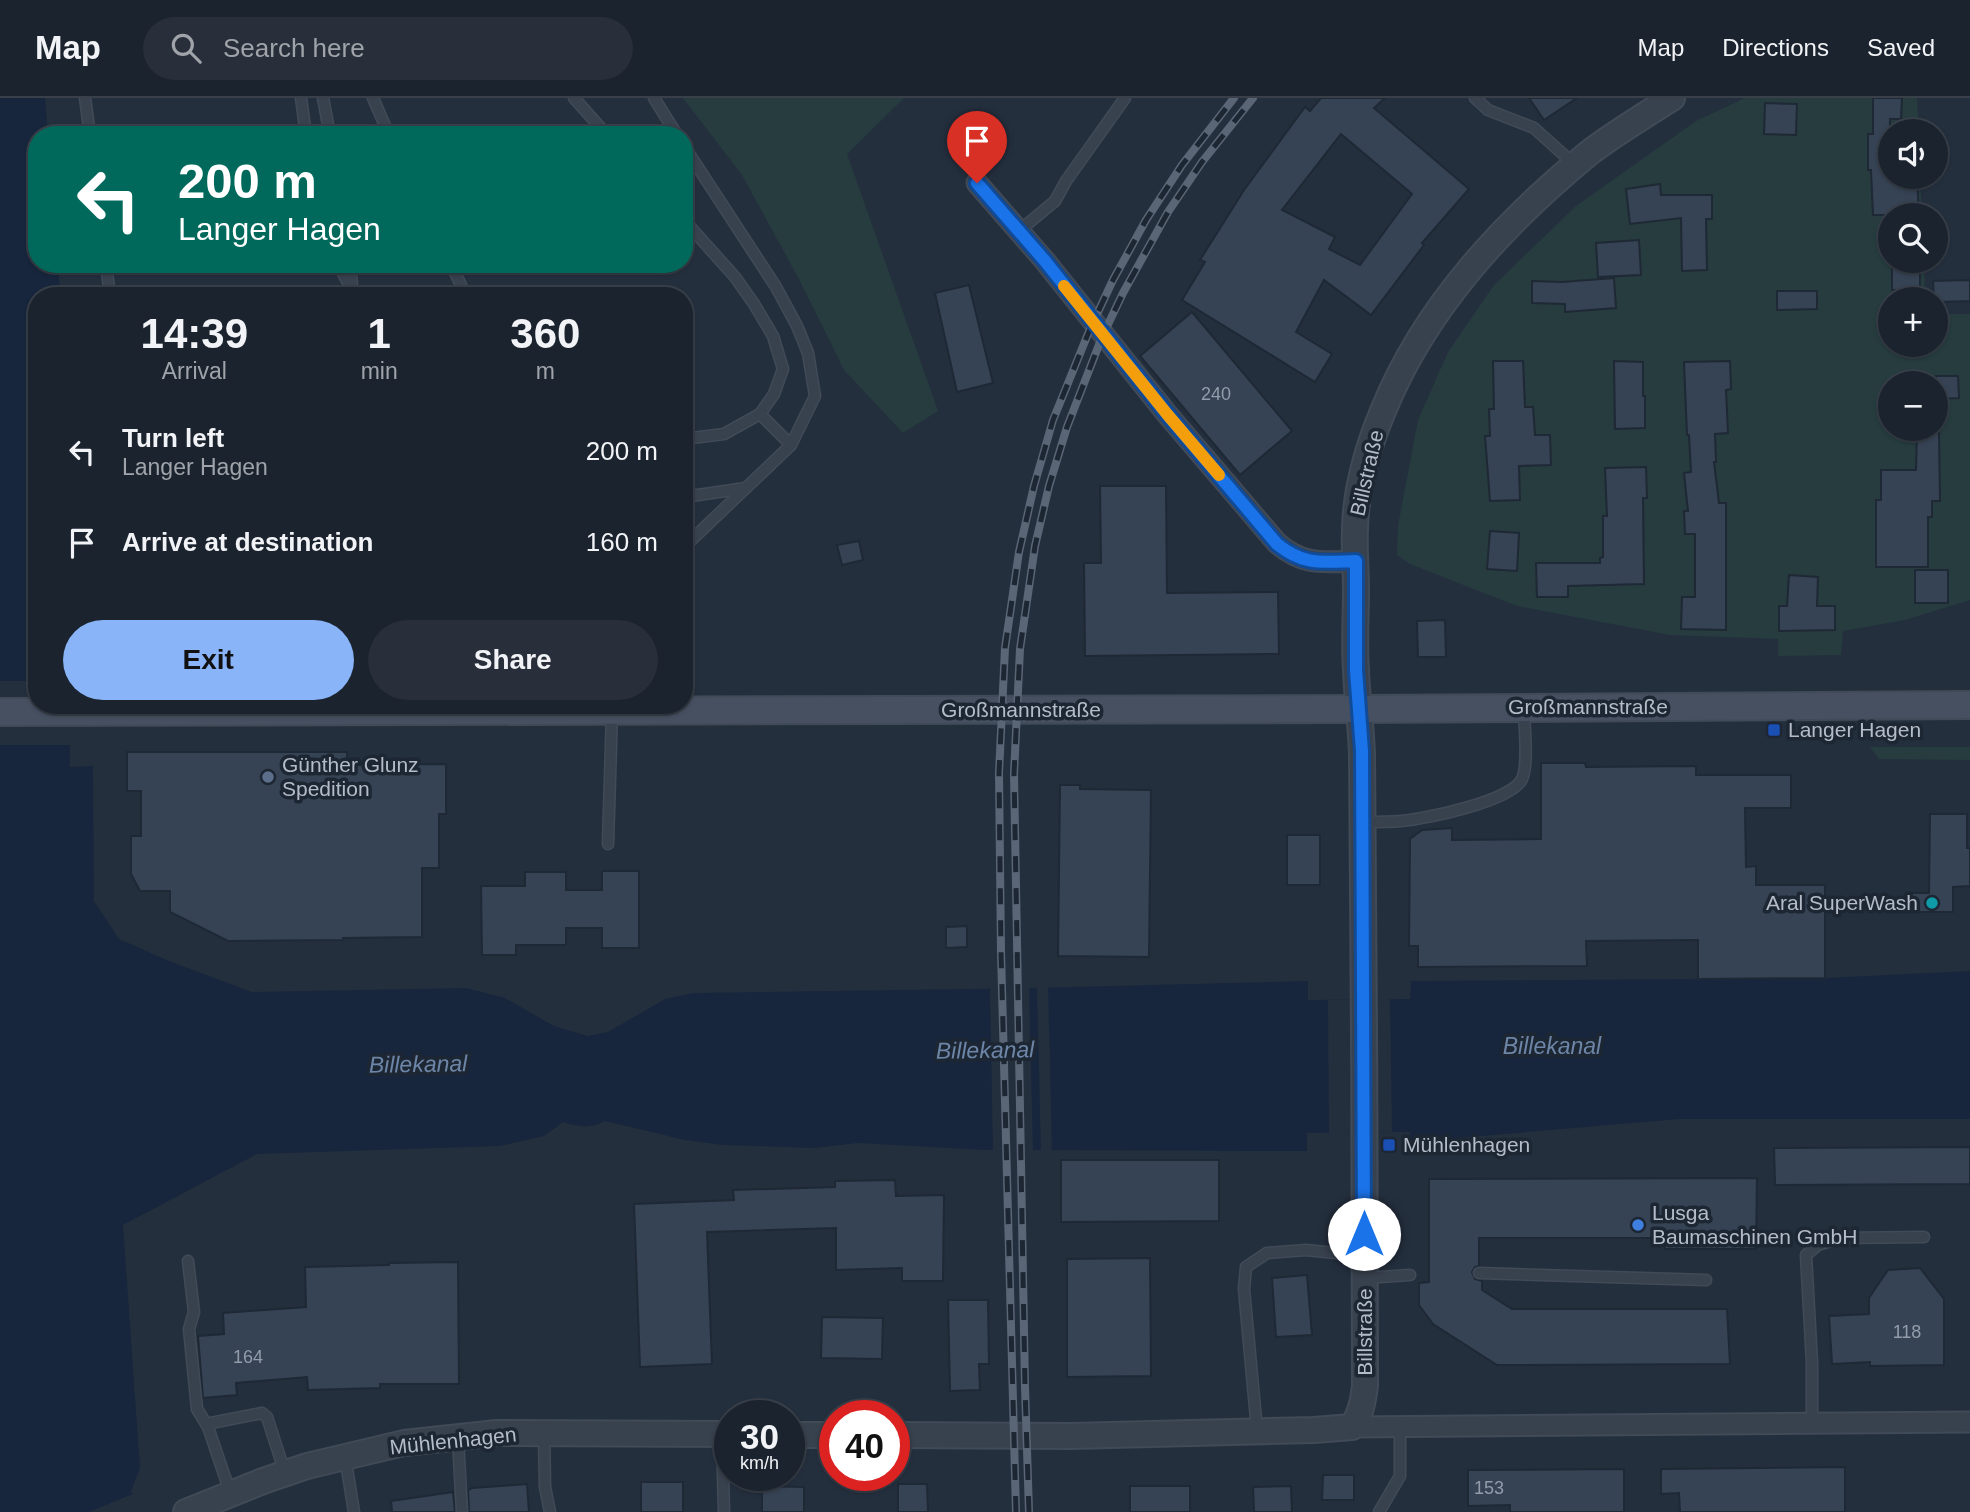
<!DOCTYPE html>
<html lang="en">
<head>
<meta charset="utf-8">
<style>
  body { margin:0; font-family:Arial,sans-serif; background:#282f3a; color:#f1f3f6; height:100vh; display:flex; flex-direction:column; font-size:26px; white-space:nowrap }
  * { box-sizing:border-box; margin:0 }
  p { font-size:23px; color:#a0a4aa }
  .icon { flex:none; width:38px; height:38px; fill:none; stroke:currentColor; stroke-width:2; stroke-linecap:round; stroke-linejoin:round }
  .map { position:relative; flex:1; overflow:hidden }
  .details { position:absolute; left:28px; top:189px; width:665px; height:427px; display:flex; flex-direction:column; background:#1b232e; border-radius:28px; box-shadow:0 2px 5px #0004,0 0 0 2px #39404a }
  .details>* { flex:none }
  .top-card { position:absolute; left:28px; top:28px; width:665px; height:147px; border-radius:28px; box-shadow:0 2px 5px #0004,0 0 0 2px #39404a; background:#00695c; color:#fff; overflow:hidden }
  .buttons { position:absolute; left:1878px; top:21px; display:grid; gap:14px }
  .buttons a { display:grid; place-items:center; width:70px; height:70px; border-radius:50%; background:#1b232e; box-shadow:0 2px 5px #0004,0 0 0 2px #39404a; font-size:35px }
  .speed { position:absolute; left:714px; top:1302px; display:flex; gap:14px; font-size:35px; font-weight:700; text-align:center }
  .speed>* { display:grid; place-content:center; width:91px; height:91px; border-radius:50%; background:#1b232e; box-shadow:0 2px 5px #0004,0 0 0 2px #39404a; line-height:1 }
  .speed small { font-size:18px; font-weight:400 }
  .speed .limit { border:10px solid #d22; background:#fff; color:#111 }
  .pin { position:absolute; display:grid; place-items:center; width:60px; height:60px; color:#fff; margin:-72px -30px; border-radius:50% 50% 50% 0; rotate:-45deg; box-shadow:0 0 7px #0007 }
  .pin .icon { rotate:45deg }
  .me { position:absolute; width:77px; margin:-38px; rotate:0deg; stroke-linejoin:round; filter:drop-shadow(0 0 5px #0008) }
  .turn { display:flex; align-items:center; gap:24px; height:147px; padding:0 35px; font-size:32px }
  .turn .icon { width:91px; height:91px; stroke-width:2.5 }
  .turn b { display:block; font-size:49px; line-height:60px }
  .eta { display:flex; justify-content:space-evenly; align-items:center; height:119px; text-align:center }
  .eta b { font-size:42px; font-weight:700; line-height:49px }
  .cta { display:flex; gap:14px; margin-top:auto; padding:14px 35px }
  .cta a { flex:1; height:80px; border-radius:42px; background:#8ab4f8; color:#111; font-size:28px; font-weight:700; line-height:80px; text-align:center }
  .cta a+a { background:#282f3a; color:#f1f3f6 }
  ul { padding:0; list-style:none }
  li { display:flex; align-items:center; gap:21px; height:91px; padding:0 35px }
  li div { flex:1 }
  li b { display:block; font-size:26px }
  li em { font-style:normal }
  header { display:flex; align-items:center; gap:42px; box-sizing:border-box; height:98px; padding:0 35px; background:#1b232e; border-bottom:2px solid #39404a }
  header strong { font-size:33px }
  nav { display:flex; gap:38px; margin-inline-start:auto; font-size:24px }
  .search { width:490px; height:63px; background:#282f3a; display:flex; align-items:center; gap:18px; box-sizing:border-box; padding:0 24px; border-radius:38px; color:#a0a4aa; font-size:26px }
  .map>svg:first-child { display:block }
  .green { fill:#263c3f; fill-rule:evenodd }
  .water { fill:#17263c }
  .pier { fill:#242f3e }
  .building { fill:#364354; stroke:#1f2835; stroke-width:2; fill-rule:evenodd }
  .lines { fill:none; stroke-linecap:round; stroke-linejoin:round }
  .service-casing { stroke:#414a57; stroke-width:13 }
  .minor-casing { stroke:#414a57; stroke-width:23 }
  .tertiary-casing { stroke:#414a57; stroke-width:28 }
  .secondary-casing { stroke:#414a57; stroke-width:30 }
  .service { stroke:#38414e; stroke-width:10 }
  .minor { stroke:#38414e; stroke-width:19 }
  .tertiary { stroke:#38414e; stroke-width:24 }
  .secondary { stroke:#465061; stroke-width:26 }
  .rail-casing { stroke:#5a6575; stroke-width:8 }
  .rail { stroke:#1d2633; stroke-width:5; stroke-dasharray:16; stroke-linecap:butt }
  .route-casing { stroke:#114b97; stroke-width:18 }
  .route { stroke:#1a73e8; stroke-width:12 }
  .slow { stroke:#f59e0b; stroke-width:12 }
  .transit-dot { fill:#1a4fb4; stroke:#1d2633; stroke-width:2.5 }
  .service-dot { fill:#5c6f8a; stroke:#1d2633; stroke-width:2.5 }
  .culture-dot { fill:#0f9aa8; stroke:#1d2633; stroke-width:2.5 }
  .shop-dot { fill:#3f7fe0; stroke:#1d2633; stroke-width:2.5 }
  .labels { text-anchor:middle; stroke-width:7; stroke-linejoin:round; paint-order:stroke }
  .number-label { font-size:18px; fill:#929caa }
  .street-label { font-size:21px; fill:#b4bcc9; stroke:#1d2633 }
  .poi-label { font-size:21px; fill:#b4bcc9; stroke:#1d2633; text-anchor:start }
  .water-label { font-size:23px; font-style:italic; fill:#6d86a8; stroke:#1d2633 }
</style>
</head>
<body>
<header>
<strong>Map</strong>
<div class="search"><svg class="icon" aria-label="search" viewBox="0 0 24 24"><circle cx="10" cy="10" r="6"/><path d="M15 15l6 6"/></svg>Search here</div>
<nav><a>Map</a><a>Directions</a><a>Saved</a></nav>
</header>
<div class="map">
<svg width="1970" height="1414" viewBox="0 0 1970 1414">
  <rect width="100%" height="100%" fill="#242f3e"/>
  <g class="green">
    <polygon points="683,0 904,0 847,56 938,313 903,335 844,272 800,183 742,77"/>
    <path d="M1745,0h172l2,33h-29v46h30l2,38h-32v46h34l1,38h-35v46h46v-31h34v286l-65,20 -62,11 -2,24 -63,1v-17l-108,-4 -153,-29 -107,-42 -13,-9 1,-29 20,-106 30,-68 46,-67 82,-79 120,-85zM1890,285h46v46h-46z"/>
    <polygon points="1870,649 1970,649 1970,662 1879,661"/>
  </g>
  <path class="water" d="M0,0h45l3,37h-11v129h21l2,32h-23v409h33v62l23,-1 1,135 25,38 50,22 83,31 214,-4 39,10 49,28 34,10 20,-4 57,-33 28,-6 336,-5 279,-7v19l102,-1 1,-18 414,-3 145,-7v148h-291l-268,23 -1,-10 -103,1v18l-324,-1 -125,-7 -44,5 -92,-3 -37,-5 -80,-19c-15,8 -26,6 -42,1l-19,14 -44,10 -243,8 -134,71 17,243 -9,23 8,21h-139z"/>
  <g class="pier">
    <polygon points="0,583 37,583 37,607 72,607 72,647 0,647"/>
    <polygon points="1048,886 1052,1056 1041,1056 1037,887"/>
    <polygon points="990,887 1029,887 1033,1056 993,1056"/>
    <polygon points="1390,901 1392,1034 1329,1035 1328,902"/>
    <polygon points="135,1395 143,1414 89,1414"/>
  </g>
  <g class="building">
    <path d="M1321,0h64l-11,10 95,81 -47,54 2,2 -53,70 -47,-35 -28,52 36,22 -17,28 -133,-82 23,-38 -5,-2 44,-70 61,-83 5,4zM1341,36l71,60 -52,71 -31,-16 6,-12 -53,-27z"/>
    <polygon points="1529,0 1577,0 1544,22"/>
    <polygon points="1873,0 1902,0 1901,21 1890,21 1890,82 1917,81 1919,117 1873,117 1871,72 1868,72 1868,36 1873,36"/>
    <polygon points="1765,5 1797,6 1796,37 1764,36"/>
    <polygon points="1660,86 1661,97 1712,97 1712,121 1706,121 1707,172 1682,173 1681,120 1630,126 1626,91"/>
    <polygon points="1639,142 1641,177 1598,179 1596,145"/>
    <rect x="1892" y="163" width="28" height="29"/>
    <polygon points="1614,180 1616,210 1565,214 1565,206 1532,205 1532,183 1562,184"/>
    <polygon points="1970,182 1970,203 1936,204 1936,201 1934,201 1933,183"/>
    <polygon points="969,187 993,285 957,294 935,195"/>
    <polygon points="1777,193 1817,193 1817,211 1777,212"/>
    <polygon points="1192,214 1292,333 1240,377 1140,258"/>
    <polygon points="1493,263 1523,263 1525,309 1533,309 1535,337 1550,337 1551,367 1519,368 1520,402 1490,403 1485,338 1490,338 1489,311 1494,311"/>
    <polygon points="1614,263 1643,264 1643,298 1645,298 1645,330 1615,331"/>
    <polygon points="1730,263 1731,291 1726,292 1728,335 1715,336 1716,364 1714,364 1719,405 1726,405 1726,532 1681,531 1682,499 1695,499 1695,436 1685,436 1684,413 1688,413 1684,375 1691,374 1689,337 1687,337 1684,264"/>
    <polygon points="1936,278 1958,278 1959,300 1936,301"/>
    <polygon points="1917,335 1939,335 1940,403 1932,403 1932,419 1928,419 1928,469 1876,469 1876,402 1881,402 1881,372 1916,372"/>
    <polygon points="1646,369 1647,400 1643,400 1644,486 1568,488 1568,499 1537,499 1536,465 1600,465 1600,460 1603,459 1603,418 1607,418 1605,370"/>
    <polygon points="1100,388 1166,388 1167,495 1278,494 1279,556 1085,558 1084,465 1101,465"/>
    <polygon points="1490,433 1519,435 1517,473 1487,471"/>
    <polygon points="859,443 863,462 842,467 837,447"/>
    <rect x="1915" y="472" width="33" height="33"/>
    <polygon points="1789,477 1818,479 1817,508 1835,508 1835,532 1779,533 1779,508 1787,508"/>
    <polygon points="1445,522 1446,559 1418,559 1417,523"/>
    <polygon points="127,654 347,654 347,667 446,666 446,716 439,716 439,770 422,770 422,839 343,840 343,842 228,843 170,814 170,793 140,793 131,776 131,738 141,738 141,693 127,693"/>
    <polygon points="1541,665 1585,665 1586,669 1696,668 1696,677 1791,677 1791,710 1745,710 1746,769 1756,768 1756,787 1825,787 1825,880 1698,881 1698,842 1586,843 1587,868 1418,869 1418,848 1409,848 1410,741 1422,732 1452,730 1452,742 1541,741"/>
    <polygon points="1060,687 1080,687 1080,691 1151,692 1149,859 1058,858"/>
    <polygon points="1930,716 1967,716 1967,750 1970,750 1970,788 1953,789 1953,814 1911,814 1911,795 1929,795"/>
    <rect x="1287" y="737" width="33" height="50"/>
    <polygon points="602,773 639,773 639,850 602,850 602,830 566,830 566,847 516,847 516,857 482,857 481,788 525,788 525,774 566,774 566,792 602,792"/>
    <polygon points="967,828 967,849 946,850 946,829"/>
    <polygon points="1970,1049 1970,1086 1775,1087 1774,1050"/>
    <polygon points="1061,1062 1219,1062 1219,1123 1061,1124"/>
    <polygon points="1757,1080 1756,1151 1665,1151 1665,1140 1479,1140 1479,1168 1475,1169 1472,1174 1475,1181 1482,1183 1482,1192 1512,1211 1727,1211 1730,1266 1497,1267 1433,1226 1419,1207 1419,1185 1429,1184 1429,1081"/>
    <polygon points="895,1082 896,1098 944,1097 943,1183 902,1183 902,1170 836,1172 836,1130 707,1134 712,1266 640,1269 634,1106 734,1102 733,1092 835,1089 835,1083"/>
    <polygon points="1150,1160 1151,1278 1067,1279 1067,1161"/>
    <polygon points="458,1164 459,1286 380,1286 380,1290 308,1292 307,1279 236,1285 237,1297 203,1300 198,1238 224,1236 223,1215 306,1209 305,1169 389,1167 389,1165"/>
    <polygon points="1920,1170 1944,1201 1944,1267 1870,1268 1870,1264 1832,1266 1829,1218 1869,1216 1869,1200 1888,1172"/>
    <polygon points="1307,1177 1312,1237 1276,1239 1272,1180"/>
    <polygon points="948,1202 988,1202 989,1266 979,1266 980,1292 950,1293"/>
    <polygon points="822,1219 883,1220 882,1261 821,1260"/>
    <polygon points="1845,1369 1845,1414 1680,1414 1679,1395 1661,1396 1661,1371"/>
    <polygon points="1624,1371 1624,1414 1510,1414 1510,1407 1468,1408 1468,1372"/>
    <polygon points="1323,1377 1354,1377 1354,1402 1322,1402"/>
    <rect x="641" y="1384" width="42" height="30"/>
    <polygon points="527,1386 529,1414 469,1414 468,1392 472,1390"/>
    <polygon points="898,1386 927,1386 928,1414 898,1414"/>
    <polygon points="762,1388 804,1389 804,1414 762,1414"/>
    <rect x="1130" y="1388" width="60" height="26"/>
    <polygon points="1291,1388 1292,1414 1254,1414 1253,1389"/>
    <polygon points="453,1394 455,1414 392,1414 391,1403"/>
  </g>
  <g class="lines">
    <defs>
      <g id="service">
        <polyline points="85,0 90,37"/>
        <polyline points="301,0 306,37"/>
        <polyline points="323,0 330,37"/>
        <polyline points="373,0 389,37"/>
        <polyline points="574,0 607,37"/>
        <polyline points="654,0 677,37"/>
        <polyline points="1475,0 1488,12 1534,30 1575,67"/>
        <polyline points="684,48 776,189 797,228 808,255 815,298 791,347 684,449"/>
        <polyline points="684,122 735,179 754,206 773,238 783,271 774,296 760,316 724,336 684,341"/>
        <polyline points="1019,133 1055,103 1066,83 1125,0"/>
        <polyline points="106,166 110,198"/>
        <polyline points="338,166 355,198"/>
        <polyline points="350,166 352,187"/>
        <polyline points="451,166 466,198"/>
        <polyline points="338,198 353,194"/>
        <polyline points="760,316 791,347"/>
        <polyline points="684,399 746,390"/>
        <path d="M1363,724c13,0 26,0 38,-1 25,-2 111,-20 121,-42 7,-15 2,-53 2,-71"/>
        <polyline points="608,746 612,614"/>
        <polyline points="188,1163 194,1214 189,1231 197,1311 208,1329"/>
        <polyline points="1479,1175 1706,1182"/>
        <polyline points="1365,1180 1410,1177"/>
        <polyline points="1812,1325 1812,1265 1806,1157 1818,1147 1840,1140 1924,1139"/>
        <polyline points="1257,1332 1244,1191 1246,1169 1267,1155 1306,1152 1364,1158"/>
        <polyline points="544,1335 545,1389 550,1414"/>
        <polyline points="722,1338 724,1414"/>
        <polyline points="458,1341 462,1414"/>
        <polyline points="345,1358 354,1414"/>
        <polyline points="230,1394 208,1329 211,1325 262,1315 267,1319 285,1375"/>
        <polyline points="1379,1414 1400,1378 1400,1329"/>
      </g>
      <g id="minor">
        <path d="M977,85l68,78 122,153 110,129c27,23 46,19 79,18"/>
        <polyline points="1352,1329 1970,1324"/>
      </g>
      <g id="tertiary">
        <polyline points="789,1337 835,1337"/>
        <path d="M894,1337l177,1 243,-6 38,-3c9,-13 11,-26 13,-41 -1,-211 0,-421 -3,-632 -1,-28 -5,-56 -6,-84 -2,-26 0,-53 0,-79 0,-21 -2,-42 -1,-63 1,-39 13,-82 28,-117 42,-104 121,-188 206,-258 26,-20 55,-37 83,-55"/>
        <polyline points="186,1414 263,1383 307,1368 404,1345 497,1335 730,1336"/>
      </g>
      <polyline id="secondary" points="0,614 1359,611 1970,607"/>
    </defs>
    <use href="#service" class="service-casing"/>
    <use href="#minor" class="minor-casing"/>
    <use href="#tertiary" class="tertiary-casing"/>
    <use href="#secondary" class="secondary-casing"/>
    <use href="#service" class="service"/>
    <use href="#minor" class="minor"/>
    <use href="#tertiary" class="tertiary"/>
    <use href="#secondary" class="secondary"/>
    <defs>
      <g id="rail">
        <polyline points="1016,1414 1001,854 999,675 1005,550 1019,454 1034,388 1053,322 1090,231 1113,182 1146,122 1182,67 1234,0"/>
        <polyline points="1029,1414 1025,1289 1014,676 1020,551 1035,448 1049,388 1067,329 1102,239 1123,195 1168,114 1202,64 1253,0"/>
      </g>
    </defs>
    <use href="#rail" class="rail-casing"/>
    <use href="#rail" class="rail"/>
  </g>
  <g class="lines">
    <defs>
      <path id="route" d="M977,85l68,78 122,153 110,130c27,22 45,18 79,17v109l6,81 2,483"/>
    </defs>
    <use href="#route" class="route-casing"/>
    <use href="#route" class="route"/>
    <polyline class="slow" points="1064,188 1167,316 1219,377"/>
  </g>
  <g class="transit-dot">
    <rect x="1767" y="625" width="14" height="14" rx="3.5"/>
    <rect x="1382" y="1040" width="14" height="14" rx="3.5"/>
  </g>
  <circle class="service-dot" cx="268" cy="679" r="7"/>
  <circle class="culture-dot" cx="1932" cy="805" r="7"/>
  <circle class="shop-dot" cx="1638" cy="1127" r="7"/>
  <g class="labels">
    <g class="number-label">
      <text x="1216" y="302">240</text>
      <text x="1907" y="1240">118</text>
      <text x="248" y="1265">164</text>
      <text x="1489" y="1396">153</text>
    </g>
    <g class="street-label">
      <text transform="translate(1367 375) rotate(-77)" y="7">Billstraße</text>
      <text x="1588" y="616">Großmannstraße</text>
      <text x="1021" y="619">Großmannstraße</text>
      <text transform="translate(1365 1234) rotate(-90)" y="7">Billstraße</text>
      <text transform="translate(453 1343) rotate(-6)" y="7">Mühlenhagen</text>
    </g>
    <g class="poi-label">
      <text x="1788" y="639">Langer Hagen</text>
      <text x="282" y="674">Günther Glunz<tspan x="282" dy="24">Spedition</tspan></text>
      <text x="1918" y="812" text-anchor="end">Aral SuperWash</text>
      <text x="1403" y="1054">Mühlenhagen</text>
      <text x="1652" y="1122">Lusga<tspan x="1652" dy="24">Baumaschinen GmbH</tspan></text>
    </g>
    <g class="water-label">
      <text x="1552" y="956">Billekanal</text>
      <text transform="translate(985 952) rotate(-1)" y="8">Billekanal</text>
      <text transform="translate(418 966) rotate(-1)" y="8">Billekanal</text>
    </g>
  </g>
</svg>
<div class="buttons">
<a><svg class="icon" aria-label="sound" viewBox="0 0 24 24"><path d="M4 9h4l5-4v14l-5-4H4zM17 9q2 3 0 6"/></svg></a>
<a><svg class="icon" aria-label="search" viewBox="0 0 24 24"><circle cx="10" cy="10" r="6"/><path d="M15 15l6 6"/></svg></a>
<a>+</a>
<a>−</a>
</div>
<div class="speed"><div>30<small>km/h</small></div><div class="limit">40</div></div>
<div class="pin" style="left:977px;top:85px;background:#d93025"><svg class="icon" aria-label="arrive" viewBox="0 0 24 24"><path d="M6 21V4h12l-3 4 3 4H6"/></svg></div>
<svg class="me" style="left:1364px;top:1136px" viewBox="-20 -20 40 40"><circle r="19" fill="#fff"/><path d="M0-13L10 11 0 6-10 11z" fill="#1a73e8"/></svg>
<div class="top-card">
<div class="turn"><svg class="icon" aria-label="left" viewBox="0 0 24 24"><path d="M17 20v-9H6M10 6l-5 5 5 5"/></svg><div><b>200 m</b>Langer Hagen</div></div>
</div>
<section class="details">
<div class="eta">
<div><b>14:39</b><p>Arrival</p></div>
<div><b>1</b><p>min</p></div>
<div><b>360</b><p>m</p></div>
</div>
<ul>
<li><svg class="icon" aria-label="left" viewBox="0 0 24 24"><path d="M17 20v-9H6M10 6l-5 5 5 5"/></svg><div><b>Turn left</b><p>Langer Hagen</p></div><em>200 m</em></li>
<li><svg class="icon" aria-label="arrive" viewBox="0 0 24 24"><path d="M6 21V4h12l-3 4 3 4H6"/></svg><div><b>Arrive at destination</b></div><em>160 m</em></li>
</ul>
<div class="cta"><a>Exit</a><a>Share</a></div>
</section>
</div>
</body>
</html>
